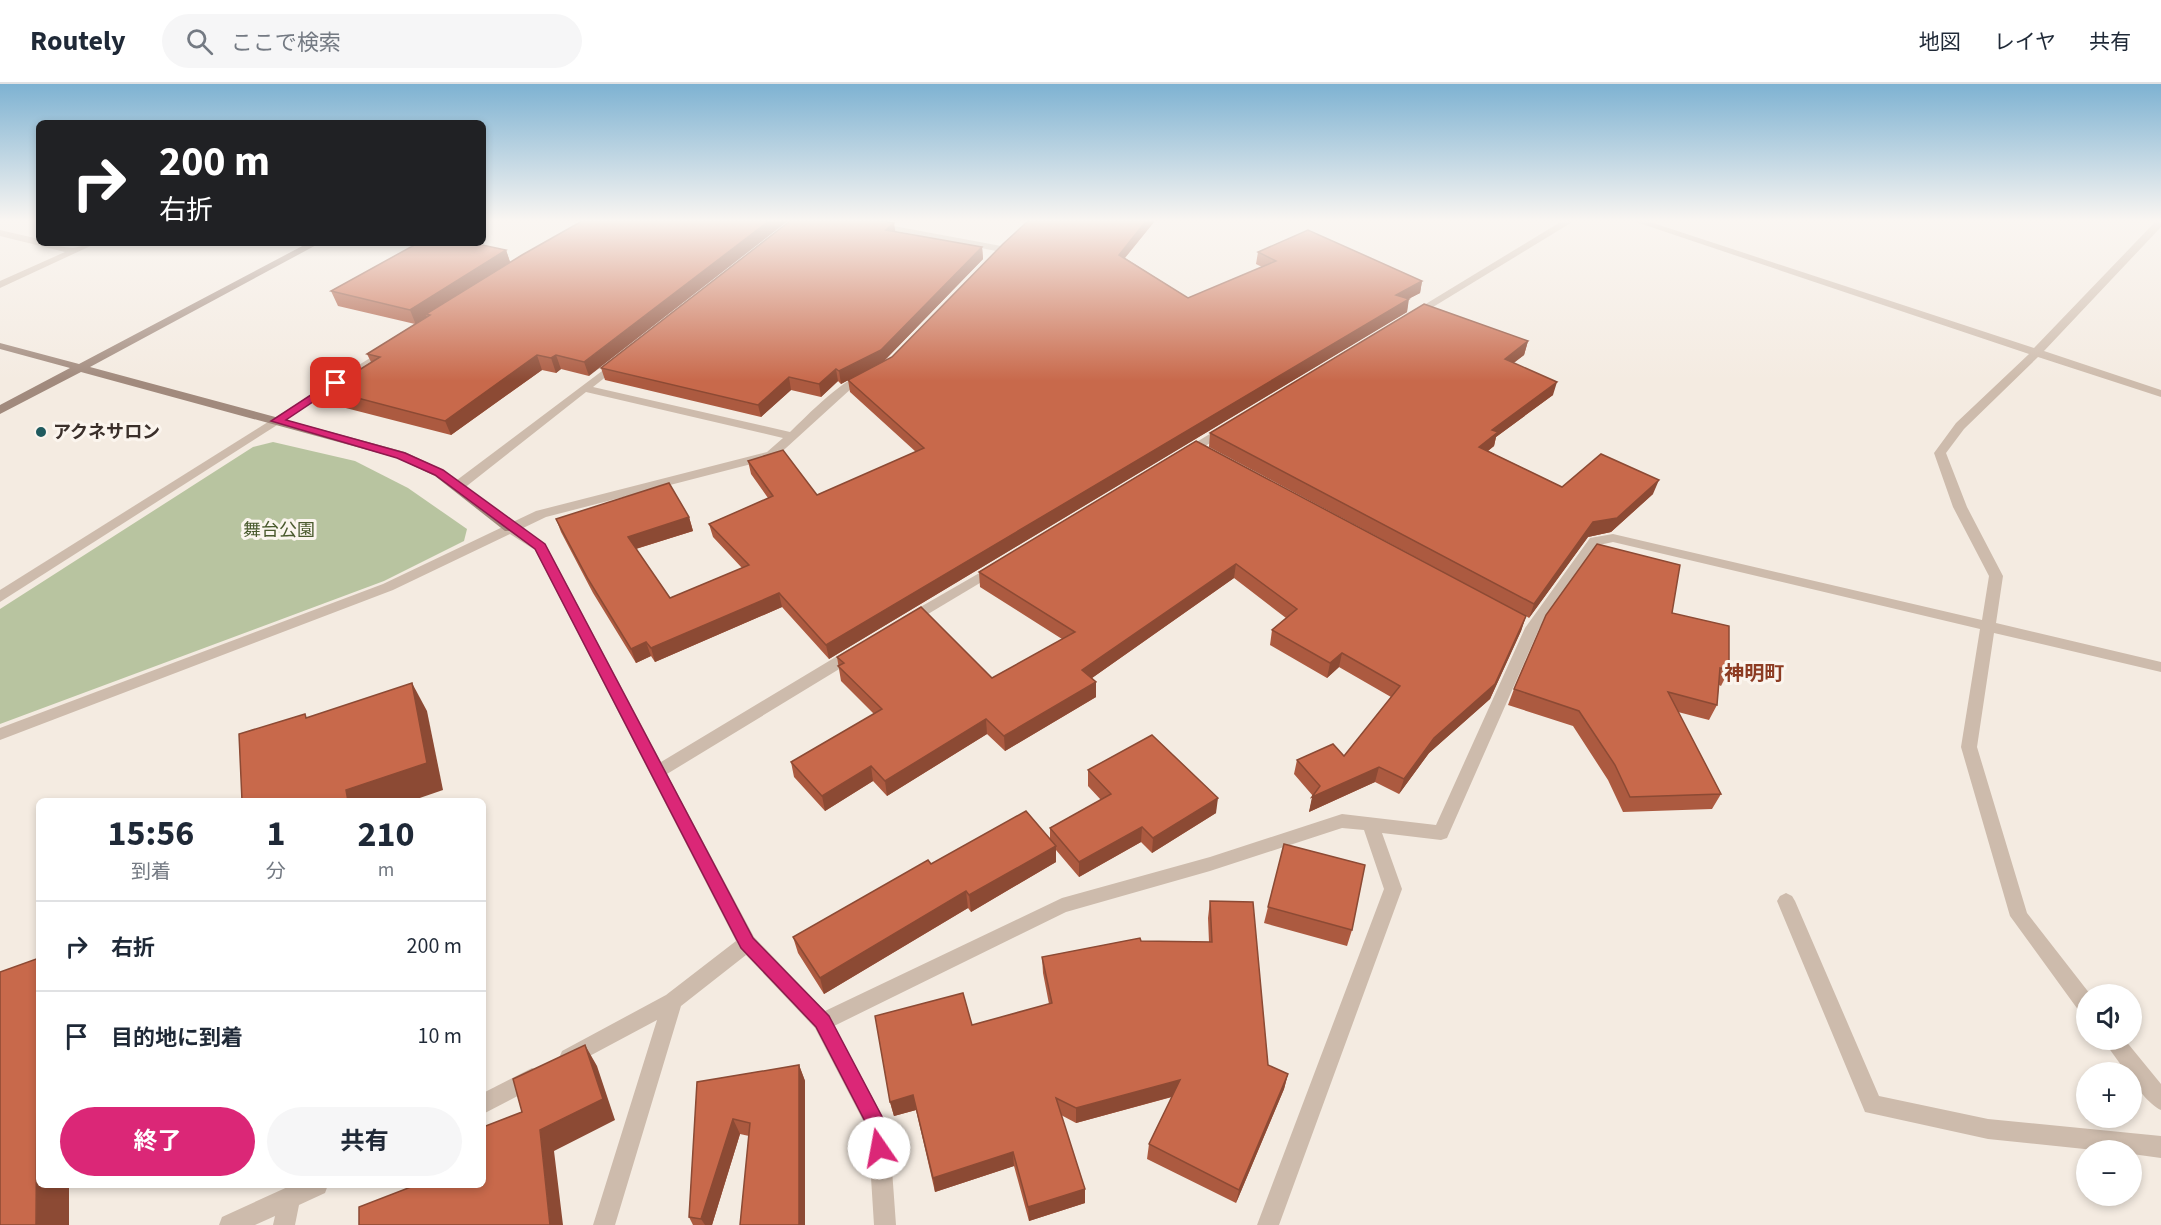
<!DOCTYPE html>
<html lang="ja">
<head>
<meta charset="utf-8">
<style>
  body { margin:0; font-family:"Source Sans 3","Noto Sans JP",sans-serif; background:#f6f6f7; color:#1f2937; height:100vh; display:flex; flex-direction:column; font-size:22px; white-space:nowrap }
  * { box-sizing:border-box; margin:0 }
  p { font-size:20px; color:#747a83 }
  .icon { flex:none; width:33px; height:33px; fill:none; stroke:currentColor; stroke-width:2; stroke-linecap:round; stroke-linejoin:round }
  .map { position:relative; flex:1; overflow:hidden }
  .drawer { position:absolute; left:36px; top:714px; width:450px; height:390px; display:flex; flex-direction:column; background:#fff; border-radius:9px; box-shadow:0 3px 9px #0003 }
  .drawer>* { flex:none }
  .top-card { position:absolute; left:36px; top:36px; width:450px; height:126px; border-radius:9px; box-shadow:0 3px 9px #0003; background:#202124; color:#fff; overflow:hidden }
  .fabs { position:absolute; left:2076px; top:900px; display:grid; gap:12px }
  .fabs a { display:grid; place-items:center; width:66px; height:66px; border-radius:50%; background:#fff; box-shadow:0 3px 9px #0003; font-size:30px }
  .pin { position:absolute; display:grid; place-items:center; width:51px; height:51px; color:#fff; margin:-26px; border-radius:12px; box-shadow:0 3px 9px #0006 }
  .me { position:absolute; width:66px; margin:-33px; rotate:348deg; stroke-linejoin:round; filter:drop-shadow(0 0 4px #0008) }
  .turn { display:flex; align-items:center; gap:21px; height:126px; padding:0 24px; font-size:27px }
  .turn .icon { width:78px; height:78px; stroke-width:2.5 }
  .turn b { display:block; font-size:42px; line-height:51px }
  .eta { display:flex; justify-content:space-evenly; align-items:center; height:102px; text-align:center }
  .eta b { font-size:36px; font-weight:700; line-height:42px }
  .primary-button { display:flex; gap:12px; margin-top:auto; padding:12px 24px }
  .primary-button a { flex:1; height:69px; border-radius:36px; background:#db2777; color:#fff; font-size:24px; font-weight:700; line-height:69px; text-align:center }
  .primary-button a+a { background:#f6f6f7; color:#1f2937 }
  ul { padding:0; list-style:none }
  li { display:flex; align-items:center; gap:18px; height:90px; padding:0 24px; border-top:2px solid #e0e1e3 }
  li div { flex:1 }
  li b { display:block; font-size:22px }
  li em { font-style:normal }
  header { display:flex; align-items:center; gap:36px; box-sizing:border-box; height:84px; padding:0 30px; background:#fff; border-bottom:2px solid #e0e1e3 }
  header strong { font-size:28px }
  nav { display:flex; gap:33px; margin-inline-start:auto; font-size:21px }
  .search { width:420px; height:54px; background:#f6f6f7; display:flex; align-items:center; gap:15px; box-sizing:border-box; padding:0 21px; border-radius:33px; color:#747a83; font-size:22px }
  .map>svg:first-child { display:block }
  .green { fill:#b8c4a0 }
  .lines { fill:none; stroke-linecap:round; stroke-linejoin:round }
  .street { fill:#cdbbac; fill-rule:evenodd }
  .secondary { fill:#a18a7d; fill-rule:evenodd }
  .wall { fill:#ac5a40 }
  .shaded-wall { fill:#8c4a34 }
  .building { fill:#c8694b; stroke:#8c4a34; stroke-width:1.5 }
  .route { fill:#db2777; stroke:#8e194d; stroke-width:1.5 }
  .poi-dot { fill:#1f5a5e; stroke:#fbf5ee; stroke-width:2 }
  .labels { text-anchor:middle; stroke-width:6; stroke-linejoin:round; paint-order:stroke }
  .poi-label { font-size:18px; font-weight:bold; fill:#3b302b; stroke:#fbf5ee; text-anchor:start }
  .park-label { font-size:18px; fill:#4a5a2e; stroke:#fbf5ee }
  .neighbourhood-label { font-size:20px; font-weight:bold; fill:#8c3b22; stroke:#fbf5ee }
</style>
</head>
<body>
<header>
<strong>Routely</strong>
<div class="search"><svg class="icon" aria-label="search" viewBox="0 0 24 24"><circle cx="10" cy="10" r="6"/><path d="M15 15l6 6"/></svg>ここで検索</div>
<nav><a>地図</a><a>レイヤ</a><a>共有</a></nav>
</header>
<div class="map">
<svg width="2161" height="1141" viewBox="0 0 2161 1141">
  <rect width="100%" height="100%" fill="#f4ebe1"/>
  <polygon class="green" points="273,358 355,377 408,404 467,445 464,457 384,497 0,640 0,525 253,363"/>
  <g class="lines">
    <g class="street">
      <polygon points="847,137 867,137 1001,162 1006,165 1001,168"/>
      <polygon points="1562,137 1574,137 1415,234 1406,232"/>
      <path d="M1633,137h14l387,127 122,-127h5v6l-117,124 117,39v7l-123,-40 -74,72 -18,24 21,54 36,69 -7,47 165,39v10l-167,-39 -17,114 50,166 63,81h-4v20l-7,-3 -69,-95 -49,-169 19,-118 -367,-87 -14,3 -60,84 -92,209 -6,2 -59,-7 20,56 -123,336h-22l127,-336 -20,-59 -22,-2 -132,43 -144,41 -232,114 55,102 7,97h-22l-6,-95 -53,-102 -69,-73 -65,51 -66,219h-22l64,-205 -88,47 -7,-2 -3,-7 3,-7 104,-56 70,-54 -201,-391 -25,-16 -117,56 -393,150v-12l383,-144 153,-73 231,-59 16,-14 -197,-46 -123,97h-10l-1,-3 1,-3 165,-124 4,1v4l-29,23 197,45c16,-15 61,-63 82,-59l2,2 -21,12 -78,71 -229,59 -25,12 26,18 114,215 188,-113h10l2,4 -2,4 -192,117 87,163 71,74 237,-113 148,-41 132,-43 94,11 89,-197 65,-90 23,-4 369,86 7,-44 -36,-69 -19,-54 22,-30 73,-69z"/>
      <path d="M0,146l39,9v4c11,0 26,5 34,5 8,-1 14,-5 24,-5l-97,45v-7l65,-29 -65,-16z"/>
      <polygon points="386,264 390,265 390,269 0,518 0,506"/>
      <polygon points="1226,340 1230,341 1230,347 1187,373 1179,373 1177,370"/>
      <polygon points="995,480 1000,481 1002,484 1000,487 913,539 903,539 901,536 903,533"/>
      <polygon points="1786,809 1792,812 1795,817 1879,1012 1988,1035 2161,1052 2161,1074 2132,1070 2132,1066 2094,1066 1988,1055 1865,1028 1777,817 1780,812"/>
      <path d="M2103,956h22l36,44v26c-11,-5 -29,-25 -29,-38h-6z"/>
      <polygon points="532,984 539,987 542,994 539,1001 483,1030 483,1009"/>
      <polygon points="292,1101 328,1101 325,1109 299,1121 295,1141 273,1141 275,1132 255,1141 219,1141 222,1133"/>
    </g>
    <polygon class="secondary" points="308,159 320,159 90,283 405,368 443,386 515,441 517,444 515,447 505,447 435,392 397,374 81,288 0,330 0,321 70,284 0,265 0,259 79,280"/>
  </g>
  <g class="wall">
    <polygon points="582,137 589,292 561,285 556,289 542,286 451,351 334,321 327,306 371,278 367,270 415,240 338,222 331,207 506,166 510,178"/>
    <polygon points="1154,138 1125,174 1188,214 1262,183 1256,180 1258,168 1422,197 1420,209 1408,215 1407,228 829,575 782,523 655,578 651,572 636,579 593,509 561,448 556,435 689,433 693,447 636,465 670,514 742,484 713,453 709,440 768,414 751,390 748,377 817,411 916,368 850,308 848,296 841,300 838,297 821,313 791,306 761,333 605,296 601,284 895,148 982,163 983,175 883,278"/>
    <polygon points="1528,257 1524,271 1513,279 1553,311 1496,353 1494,362 1488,367 1562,403 1653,410 1611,448 1588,453 1529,534 1526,532 1521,547 1490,615 1429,669 1399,710 1375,698 1309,728 1313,712 1294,690 1297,676 1344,672 1391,613 1339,583 1327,594 1270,561 1272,546 1286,534 1234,494 1092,594 1096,613 1005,667 987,650 887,712 873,697 825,727 794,693 791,678 874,630 841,597 837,573 992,594 1062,555 980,503 979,488 1196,357 1507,522 1209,363 1210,349"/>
    <polygon points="1672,529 1729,586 1721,602 1719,601 1717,621 1709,636 1678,628 1721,710 1712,725 1623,728 1608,696 1573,642 1508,621 1514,605"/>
    <polygon points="1088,686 1216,729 1152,769 1141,758 1079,793 1056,766 1056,778 971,828 968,824 824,910 798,869 793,853 931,780 1050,755 1050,744 1101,716 1088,702"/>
    <polygon points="1210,817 1268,981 1288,990 1284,1005 1236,1119 1147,1075 1149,1060 1172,1013 1076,1039 1061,1031 1085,1105 1085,1119 1029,1137 1014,1082 935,1108 916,1026 894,1032 890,1018 972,941 1049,920 1043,889 1042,873 1141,857 1209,858 1208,834"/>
    <polygon points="1268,823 1352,846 1347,862 1264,839"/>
    <polygon points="799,981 805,997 805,1141 740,1141 749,1052 740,1050 712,1141 693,1141 689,1133 697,998"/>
  </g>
  <g class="shaded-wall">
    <polygon points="769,137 788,137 589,292 584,278"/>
    <polygon points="1146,137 1154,137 1154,138 1118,182 1119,171"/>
    <polygon points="894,139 896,151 886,146"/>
    <polygon points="982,163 983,175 883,278 841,300 839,287"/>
    <polygon points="506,166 511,181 426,230 427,234 416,241 410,226"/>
    <polygon points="1422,197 1420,209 1393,223 1396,211"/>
    <polygon points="1409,215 1407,228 829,575 826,561"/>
    <polygon points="1528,257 1524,271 1501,289 1505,275"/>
    <polygon points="537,271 542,286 451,351 445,337"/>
    <polygon points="556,271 561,285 556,289 551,274"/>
    <polygon points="836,285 838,297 821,313 819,300"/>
    <polygon points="789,293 791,306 761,333 758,321"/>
    <polygon points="1557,298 1553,311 1496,353 1494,362 1475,377 1479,363 1492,346"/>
    <polygon points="1659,396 1653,410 1611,448 1588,453 1529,534 1534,520 1593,438"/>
    <polygon points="689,433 693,447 632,466 628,453"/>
    <polygon points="1236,480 1234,494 1082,601 1082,586"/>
    <polygon points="779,509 782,523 655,578 651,564"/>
    <polygon points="1526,532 1521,547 1490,615 1429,669 1399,710 1404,695"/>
    <polygon points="646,558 651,572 636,579 631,565"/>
    <polygon points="1342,569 1339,583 1327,594 1330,579"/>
    <polygon points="1096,598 1096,613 1005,667 1004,652"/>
    <polygon points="412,599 427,627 443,706 411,717 348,717 346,706"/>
    <polygon points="986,635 987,650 887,712 885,697"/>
    <polygon points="871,682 873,697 825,727 822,712"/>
    <polygon points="1379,683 1375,698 1309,728 1312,713"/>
    <polygon points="1218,714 1216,729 1152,769 1153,754"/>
    <polygon points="1142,743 1141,758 1079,793 1079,778"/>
    <polygon points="1056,762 1056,778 971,828 969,811"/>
    <polygon points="966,807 968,824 824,910 820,894"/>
    <polygon points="585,961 597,982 615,1036 554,1067 563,1141 550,1141 540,1046"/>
    <polygon points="799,981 805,997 805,1141 799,1141"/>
    <polygon points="39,990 39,1101 69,1101 69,1141 36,1141 37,991"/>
    <polygon points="1288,990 1284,1005 1236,1119 1239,1106"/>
    <polygon points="1180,996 1178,1011 1076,1039 1076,1024"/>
    <polygon points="913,1011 916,1026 894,1032 890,1018"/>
    <polygon points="733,1035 740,1050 712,1141 705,1141 701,1135"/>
    <polygon points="1013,1068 1014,1082 935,1108 933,1094"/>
    <polygon points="1085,1105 1085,1119 1029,1137 1028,1123"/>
  </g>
  <g class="building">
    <polygon points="582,137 769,137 584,278 556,271 551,274 537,271 445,337 327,306 380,273 367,270 430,231 426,230 522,171"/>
    <polygon points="790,137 882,137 894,139 886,146 982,163 881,266 839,287 836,285 819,300 789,293 758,321 601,284"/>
    <polygon points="1028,137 1146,137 1119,171 1188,214 1276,177 1258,168 1308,146 1422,197 1396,211 1409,215 826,561 779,509 651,564 646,558 631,565 588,495 556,435 669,399 689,433 628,453 670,514 749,481 709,440 773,412 748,377 783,366 817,411 924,364 848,296 892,273 1003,160"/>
    <polygon points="418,159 473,159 506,166 410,226 331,207"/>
    <polygon points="1424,220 1528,257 1505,275 1557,298 1492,346 1498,348 1479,363 1562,403 1601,370 1659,396 1617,434 1593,438 1534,520 1210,349"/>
    <polygon points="1196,357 1526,532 1495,600 1434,654 1404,695 1379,683 1312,713 1320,702 1297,676 1333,660 1344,672 1400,602 1342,569 1330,579 1272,546 1297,525 1236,480 1082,586 1096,598 1004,652 986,635 885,697 871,682 822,712 791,678 882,625 838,582 844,579 837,573 921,523 992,594 1075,548 979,488"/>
    <polygon points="1597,460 1680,481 1672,529 1729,542 1729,586 1720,584 1717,621 1668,608 1721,710 1630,713 1615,681 1579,627 1514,605 1546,531"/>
    <polygon points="412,599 427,679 346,706 348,717 242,717 239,650 305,630 306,634"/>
    <polygon points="1152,651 1218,714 1153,754 1142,743 1079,778 1050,744 1111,710 1088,686"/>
    <polygon points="1026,727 1056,762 969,811 966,807 820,894 793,853 928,776 931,780"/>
    <polygon points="1284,760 1365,781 1352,846 1268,823"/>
    <polygon points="1210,817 1253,818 1268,981 1288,990 1239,1106 1149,1060 1180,996 1076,1024 1056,1014 1085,1105 1028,1123 1013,1068 933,1094 913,1011 890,1018 875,932 963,909 972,941 1052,919 1042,873 1140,854 1141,857 1212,858"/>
    <polygon points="39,874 39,990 37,991 36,1141 0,1141 0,888"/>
    <polygon points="585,961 603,1015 540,1046 550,1141 359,1141 359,1123 416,1101 483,1101 483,1043 522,1028 513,995"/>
    <polygon points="799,981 799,1141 740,1141 750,1039 733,1035 701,1135 689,1133 697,998"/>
  </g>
  <linearGradient id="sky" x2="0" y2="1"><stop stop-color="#7eb2d2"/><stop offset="0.46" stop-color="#faf6f2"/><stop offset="1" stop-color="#faf6f2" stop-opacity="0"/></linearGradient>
  <rect width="2161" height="297" fill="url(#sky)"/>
  <polygon class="route" points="332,297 341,299 286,336 405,369 443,386 545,460 753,854 829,932 888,1044 889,1064 886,1070 879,1073 873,1070 869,1045 816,943 741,864 535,465 435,391 397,374 271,337"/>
  <circle class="poi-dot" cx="41" cy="348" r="6"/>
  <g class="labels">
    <g class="poi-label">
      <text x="53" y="354">アクネサロン</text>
    </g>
    <g class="park-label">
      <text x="279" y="452">舞台公園</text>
    </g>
    <g class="neighbourhood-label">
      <text x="1754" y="596">神明町</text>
    </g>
  </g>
</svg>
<div class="fabs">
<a><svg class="icon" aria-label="sound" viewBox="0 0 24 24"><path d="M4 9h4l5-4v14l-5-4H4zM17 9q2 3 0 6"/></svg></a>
<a>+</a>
<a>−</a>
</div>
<div class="pin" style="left:336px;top:299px;background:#d93025"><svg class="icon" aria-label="arrive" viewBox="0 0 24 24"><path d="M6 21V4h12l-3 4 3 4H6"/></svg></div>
<svg class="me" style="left:879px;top:1064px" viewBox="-20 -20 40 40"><circle r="19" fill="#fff"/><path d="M0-13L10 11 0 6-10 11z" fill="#db2777"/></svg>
<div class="top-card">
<div class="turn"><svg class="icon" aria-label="right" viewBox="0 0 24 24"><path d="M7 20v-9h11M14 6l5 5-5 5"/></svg><div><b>200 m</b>右折</div></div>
</div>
<section class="drawer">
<div class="eta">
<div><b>15:56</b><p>到着</p></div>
<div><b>1</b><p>分</p></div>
<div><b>210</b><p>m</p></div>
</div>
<ul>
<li><svg class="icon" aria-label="right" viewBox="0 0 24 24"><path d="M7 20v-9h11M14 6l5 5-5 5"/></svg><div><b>右折</b></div><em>200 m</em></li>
<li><svg class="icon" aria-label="arrive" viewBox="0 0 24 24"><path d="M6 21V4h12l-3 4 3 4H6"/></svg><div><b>目的地に到着</b></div><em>10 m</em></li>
</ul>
<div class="primary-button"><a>終了</a><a>共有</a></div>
</section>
</div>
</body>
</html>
